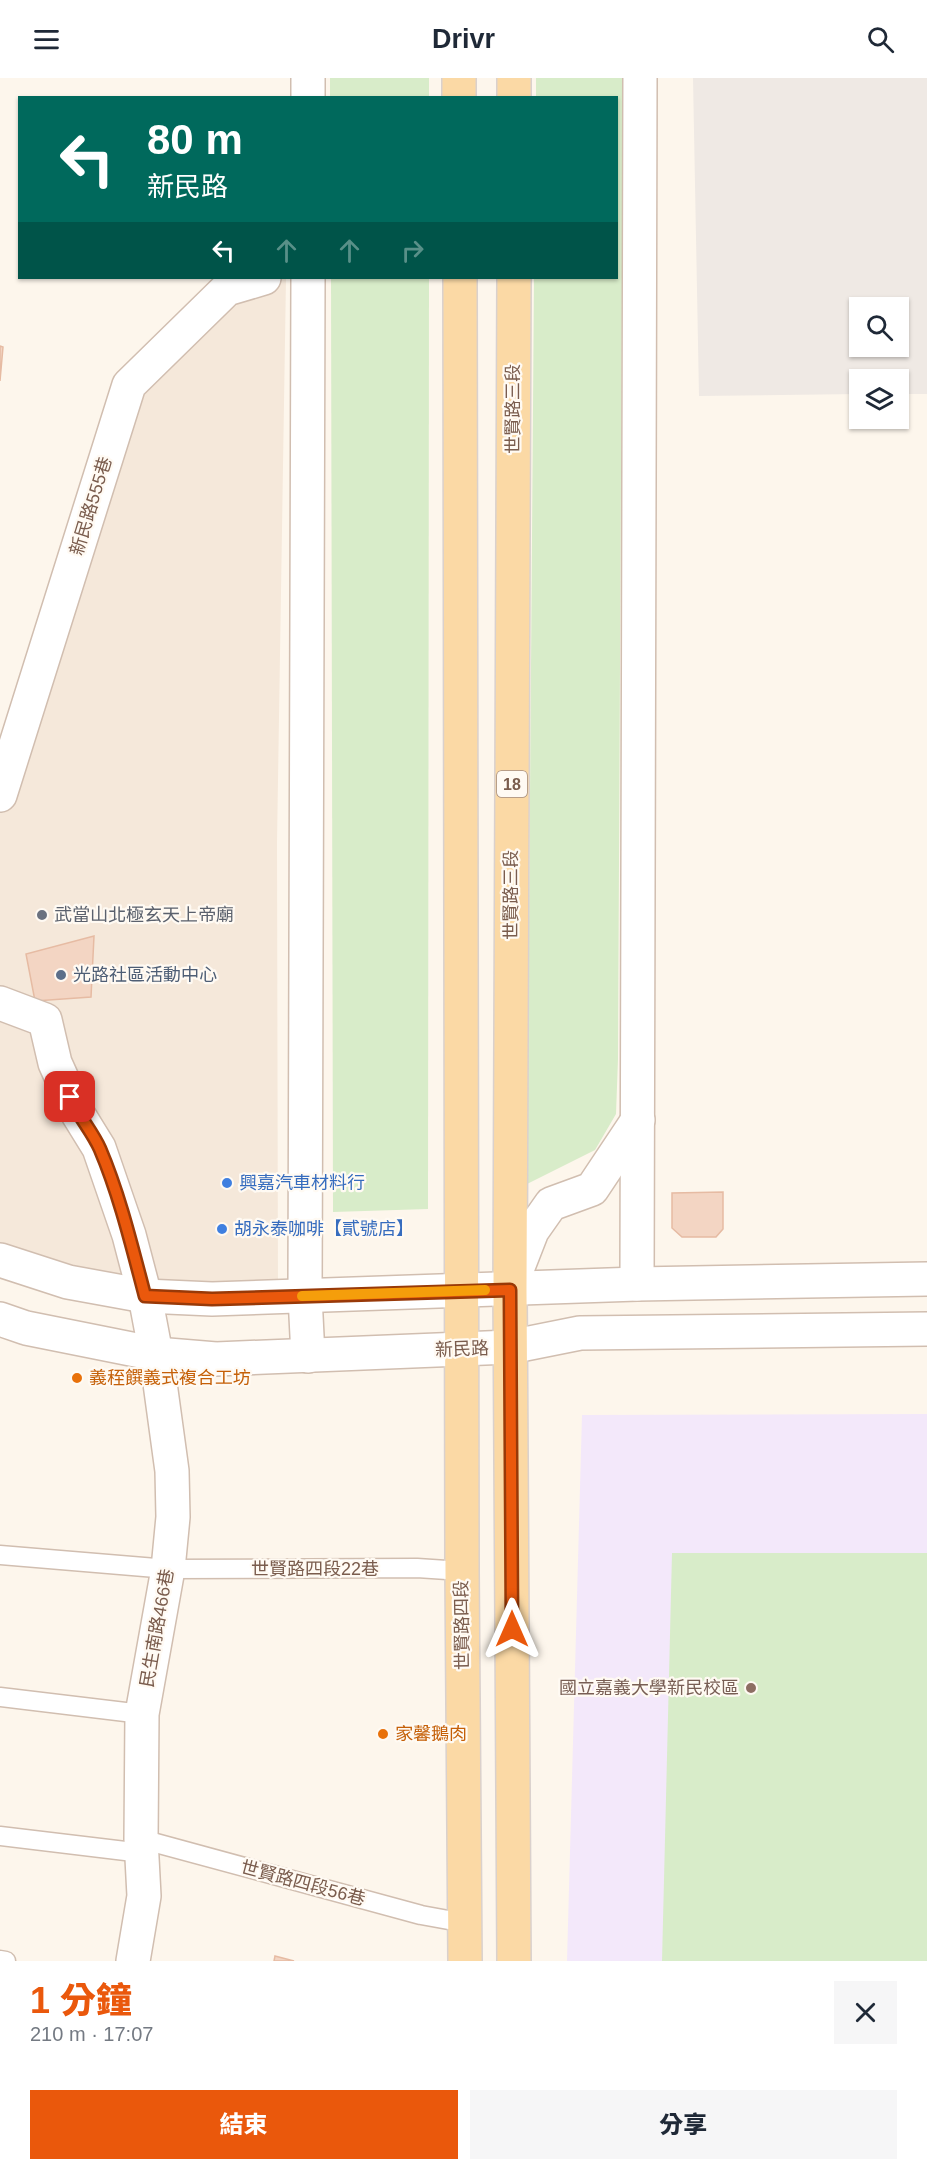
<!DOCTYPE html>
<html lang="zh-TW">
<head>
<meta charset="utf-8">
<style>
  body { margin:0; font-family:Helvetica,"Noto Sans TC",sans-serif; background:#f6f6f7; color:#1f2937; height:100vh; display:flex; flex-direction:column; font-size:22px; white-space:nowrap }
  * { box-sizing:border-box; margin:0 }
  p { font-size:20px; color:#747a83 }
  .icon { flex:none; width:33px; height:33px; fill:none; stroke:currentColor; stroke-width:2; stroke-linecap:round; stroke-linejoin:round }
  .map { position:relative; height:1883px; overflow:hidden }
  .side { display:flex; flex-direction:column; background:#fff; flex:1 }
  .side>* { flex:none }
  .top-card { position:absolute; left:18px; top:18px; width:600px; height:183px; border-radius:0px; box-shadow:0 2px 4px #0004; background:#00695c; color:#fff; overflow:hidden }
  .controls { position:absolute; left:849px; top:219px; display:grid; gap:12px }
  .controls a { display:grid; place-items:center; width:60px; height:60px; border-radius:0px; background:#fff; box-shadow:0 2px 4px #0004; font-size:30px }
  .pin { position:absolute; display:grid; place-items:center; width:51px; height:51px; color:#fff; margin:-26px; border-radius:12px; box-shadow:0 3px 9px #0006 }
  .me { position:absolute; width:66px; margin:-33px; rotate:0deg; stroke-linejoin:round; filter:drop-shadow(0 0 4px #0008) }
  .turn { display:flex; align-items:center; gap:21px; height:126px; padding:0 30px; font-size:27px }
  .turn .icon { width:78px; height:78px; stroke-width:2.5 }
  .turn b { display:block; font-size:42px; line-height:51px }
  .lanes { display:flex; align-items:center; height:57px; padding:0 30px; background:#0003; justify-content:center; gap:30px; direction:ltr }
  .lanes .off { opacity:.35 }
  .round { display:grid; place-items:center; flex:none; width:63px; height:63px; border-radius:0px; background:#f6f6f7 }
  .head { display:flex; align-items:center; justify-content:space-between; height:102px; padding:0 30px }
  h1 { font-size:36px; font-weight:800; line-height:45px; color:#ea580c }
  .button { display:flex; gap:12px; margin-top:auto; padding:12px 30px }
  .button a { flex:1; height:69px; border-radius:0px; background:#ea580c; color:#fff; font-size:24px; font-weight:800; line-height:69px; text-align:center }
  .button a+a { background:#f6f6f7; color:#1f2937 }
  header { display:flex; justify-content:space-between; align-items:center; height:78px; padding:0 30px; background:#fff; font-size:27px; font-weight:800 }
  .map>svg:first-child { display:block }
  .residential { fill:#f5e8da }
  .industrial { fill:#efe9e4; fill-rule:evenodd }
  .education { fill:#f3e8fa }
  .green { fill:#d8ecc9 }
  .building { fill:#f3d5c3; stroke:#e6bba3; stroke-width:1.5 }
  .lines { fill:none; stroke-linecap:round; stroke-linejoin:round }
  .service-casing { stroke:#d1beb0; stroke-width:21 }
  .minor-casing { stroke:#d1beb0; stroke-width:36 }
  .tertiary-casing { stroke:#d1beb0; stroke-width:36 }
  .primary-casing { stroke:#dad1cd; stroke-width:36 }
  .service { stroke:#fff; stroke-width:18 }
  .minor { stroke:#fff; stroke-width:33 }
  .tertiary { stroke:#fff; stroke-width:33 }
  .primary { stroke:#fbd9a5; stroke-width:33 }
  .route-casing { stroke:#983908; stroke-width:15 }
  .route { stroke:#ea580c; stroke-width:10 }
  .slow { stroke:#f59e0b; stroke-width:10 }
  .worship-dot { fill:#6b7280; stroke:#fffaf3; stroke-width:2 }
  .service-dot { fill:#5c6f8a; stroke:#fffaf3; stroke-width:2 }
  .shop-dot { fill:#3f7fe0; stroke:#fffaf3; stroke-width:2 }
  .food-dot { fill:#e8710a; stroke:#fffaf3; stroke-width:2 }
  .education-dot { fill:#8d6e63; stroke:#fffaf3; stroke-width:2 }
  .labels { text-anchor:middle; stroke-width:4.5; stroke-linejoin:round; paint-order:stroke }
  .shield { fill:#fffaf3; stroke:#a28b7f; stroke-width:1.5 }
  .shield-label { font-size:16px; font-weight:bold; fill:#7a5c4d }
  .street-label { font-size:18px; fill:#7a5c4d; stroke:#fffaf3 }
  .worship-label { font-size:18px; fill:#5b616d; stroke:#fffaf3; text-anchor:start }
  .service-label { font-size:18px; fill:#4e5e75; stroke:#fffaf3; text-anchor:start }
  .shop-label { font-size:18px; fill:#366cbe; stroke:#fffaf3; text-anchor:start }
  .food-label { font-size:18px; fill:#c56008; stroke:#fffaf3; text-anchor:start }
  .education-label { font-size:18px; fill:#785e54; stroke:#fffaf3; text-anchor:end }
</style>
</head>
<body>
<header><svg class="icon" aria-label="menu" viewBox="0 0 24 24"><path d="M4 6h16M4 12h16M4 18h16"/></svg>Drivr<svg class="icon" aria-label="search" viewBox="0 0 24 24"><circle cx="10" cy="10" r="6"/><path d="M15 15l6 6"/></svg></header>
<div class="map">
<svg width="927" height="1883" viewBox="0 0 927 1883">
  <rect width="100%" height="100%" fill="#fdf6ec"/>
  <polygon class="residential" points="264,200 286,200 277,765 278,1219 0,1182 0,710 129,307"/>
  <path class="industrial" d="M693,0h234v316h-28l-1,-14h-38l-1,14 -160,2zM860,230h38v38h-38z"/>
  <polygon class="education" points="927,1336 927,1883 567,1883 582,1337"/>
  <g class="green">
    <rect x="330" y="0" width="99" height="19"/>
    <polygon points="536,0 623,0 618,981 616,1036 595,1072 527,1106 534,200 616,200 616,20 536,19"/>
    <polygon points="331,200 429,200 428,1131 333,1134"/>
    <polygon points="672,1475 927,1475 927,1883 662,1883"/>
  </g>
  <g class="building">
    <polygon points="0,268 3,269 0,303"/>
    <polygon points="94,858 91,919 35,923 26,876"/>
    <polygon points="723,1114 723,1151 716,1159 682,1159 672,1150 672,1115"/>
    <polygon points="275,1878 294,1883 274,1883"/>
  </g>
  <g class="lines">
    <defs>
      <g id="service">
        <polyline points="0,1477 168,1491 417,1490 462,1493"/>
        <polyline points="0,1619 142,1636"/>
        <polyline points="0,1758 142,1775"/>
        <polyline points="141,1761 421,1837 465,1845"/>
        <polyline points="0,1882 6,1883"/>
      </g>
      <g id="minor">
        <polyline points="308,0 308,20"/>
        <polyline points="0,717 129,307 227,211 264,200"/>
        <polyline points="0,925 45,942 55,985 78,1036 99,1070 129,1157 145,1218 156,1276 172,1393 173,1439 168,1491 142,1636 141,1761 144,1818 133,1883"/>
        <polyline points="637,1206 640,0"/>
        <polyline points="511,1207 532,1153 551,1126 592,1111 638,1042"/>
        <polyline points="308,1278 305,1218 308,200"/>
      </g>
      <g id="tertiary">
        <polyline points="0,1182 68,1204 145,1218 212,1221 637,1206 927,1201"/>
        <polyline points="0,1241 26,1250 156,1276 216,1281 510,1269 580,1255 927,1251"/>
      </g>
      <g id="primary">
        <polyline points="459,0 459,20"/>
        <polyline points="514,20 514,0"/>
        <polyline points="460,200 462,1493 465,1883"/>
        <polyline points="514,200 510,1212 514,1883"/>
      </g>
    </defs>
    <use href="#service" class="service-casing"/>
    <use href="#minor" class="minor-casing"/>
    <use href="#tertiary" class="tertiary-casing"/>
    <use href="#primary" class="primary-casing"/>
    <use href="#service" class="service"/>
    <use href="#minor" class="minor"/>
    <use href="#tertiary" class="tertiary"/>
    <use href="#primary" class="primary"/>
  </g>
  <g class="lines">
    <defs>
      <path id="route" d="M70,1019c8,19 22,34 30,52 20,47 32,98 45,147l67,3 298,-9 2,339"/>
    </defs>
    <use href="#route" class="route-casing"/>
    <use href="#route" class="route"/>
    <polyline class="slow" points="302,1218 485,1212"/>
  </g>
  <circle class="worship-dot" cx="42" cy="837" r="6"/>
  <circle class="service-dot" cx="61" cy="897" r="6"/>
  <g class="shop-dot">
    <circle cx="227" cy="1105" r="6"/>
    <circle cx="222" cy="1151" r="6"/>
  </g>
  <g class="food-dot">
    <circle cx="77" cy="1300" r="6"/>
    <circle cx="383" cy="1656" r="6"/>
  </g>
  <circle class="education-dot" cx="751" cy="1610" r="6"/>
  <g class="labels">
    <rect class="shield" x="497" y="693" width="30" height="26" rx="4.5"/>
    <g class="shield-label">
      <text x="512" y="712">18</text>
    </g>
    <g class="street-label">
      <text transform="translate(513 331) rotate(-90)" y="6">世賢路三段</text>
      <text transform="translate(91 428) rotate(-73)" y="6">新民路555巷</text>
      <text transform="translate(511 817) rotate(-90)" y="6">世賢路三段</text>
      <text transform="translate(462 1271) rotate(-2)" y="6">新民路</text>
      <text x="315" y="1497">世賢路四段22巷</text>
      <text transform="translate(462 1547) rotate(-91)" y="6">世賢路四段</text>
      <text transform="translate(157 1550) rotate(-80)" y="6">民生南路466巷</text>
      <text transform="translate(303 1805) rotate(15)" y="6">世賢路四段56巷</text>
    </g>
    <g class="worship-label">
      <text x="54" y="843">武當山北極玄天上帝廟</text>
    </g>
    <g class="service-label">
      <text x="73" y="903">光路社區活動中心</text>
    </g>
    <g class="shop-label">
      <text x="239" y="1111">興嘉汽車材料行</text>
      <text x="234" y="1157">胡永泰咖啡【貳號店】</text>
    </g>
    <g class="food-label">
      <text x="89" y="1306">義秷饌義式複合工坊</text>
      <text x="395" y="1662">家馨鵝肉</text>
    </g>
    <g class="education-label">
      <text x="739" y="1616">國立嘉義大學新民校區</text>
    </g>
  </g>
</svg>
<div class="controls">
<a><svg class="icon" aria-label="search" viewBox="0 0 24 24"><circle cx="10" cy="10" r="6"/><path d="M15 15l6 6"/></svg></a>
<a><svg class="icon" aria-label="layers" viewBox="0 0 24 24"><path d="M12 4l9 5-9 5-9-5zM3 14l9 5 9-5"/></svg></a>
</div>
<div class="pin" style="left:70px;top:1019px;background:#d93025"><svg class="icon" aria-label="arrive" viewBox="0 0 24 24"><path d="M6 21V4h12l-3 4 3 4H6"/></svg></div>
<svg class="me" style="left:512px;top:1551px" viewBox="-20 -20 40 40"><path d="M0-17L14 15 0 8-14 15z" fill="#ea580c" stroke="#fff" stroke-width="4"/></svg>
<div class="top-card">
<div class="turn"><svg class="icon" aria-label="left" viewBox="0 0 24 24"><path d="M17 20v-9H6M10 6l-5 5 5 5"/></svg><div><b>80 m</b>新民路</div></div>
<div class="lanes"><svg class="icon" aria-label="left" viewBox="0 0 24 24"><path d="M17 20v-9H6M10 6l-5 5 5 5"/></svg><svg class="icon off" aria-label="ahead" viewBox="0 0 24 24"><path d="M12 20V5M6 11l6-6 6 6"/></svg><svg class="icon off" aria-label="ahead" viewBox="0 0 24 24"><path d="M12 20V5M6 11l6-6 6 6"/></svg><svg class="icon off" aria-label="right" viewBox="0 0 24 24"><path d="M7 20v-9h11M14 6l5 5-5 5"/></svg></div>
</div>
</div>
<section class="side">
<div class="head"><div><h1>1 分鐘</h1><p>210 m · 17:07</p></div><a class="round"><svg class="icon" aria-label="close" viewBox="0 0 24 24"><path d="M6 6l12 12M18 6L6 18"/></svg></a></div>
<div class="button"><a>結束</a><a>分享</a></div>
</section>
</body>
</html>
